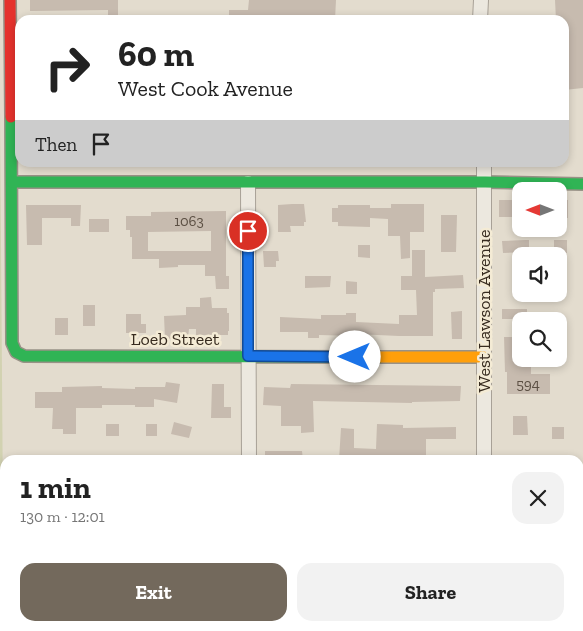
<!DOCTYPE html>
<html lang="en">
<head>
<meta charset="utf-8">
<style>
  body { margin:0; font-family:"Zilla Slab",serif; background:#f2f2f2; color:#222; height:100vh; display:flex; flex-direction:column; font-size:19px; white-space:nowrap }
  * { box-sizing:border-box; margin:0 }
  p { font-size:16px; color:#767676 }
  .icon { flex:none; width:28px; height:28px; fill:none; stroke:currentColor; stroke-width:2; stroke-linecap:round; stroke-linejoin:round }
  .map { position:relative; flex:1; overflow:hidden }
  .sheet { position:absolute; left:0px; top:455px; width:584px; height:176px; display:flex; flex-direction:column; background:#fff; border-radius:15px 15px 0 0; box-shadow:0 2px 8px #0003 }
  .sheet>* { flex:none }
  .hud { position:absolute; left:15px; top:15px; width:554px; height:152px; border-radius:15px; box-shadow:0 2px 8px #0003; background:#fff; color:#222; overflow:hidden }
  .needle { width:32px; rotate:270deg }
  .fabs { position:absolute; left:512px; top:182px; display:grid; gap:10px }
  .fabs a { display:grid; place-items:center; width:55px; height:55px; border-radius:10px; background:#fff; box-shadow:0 2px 8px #0003; font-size:25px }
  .pin { position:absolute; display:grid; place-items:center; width:42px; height:42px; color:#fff; margin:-21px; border:2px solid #fff; border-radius:50%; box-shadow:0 1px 5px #0007 }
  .me { position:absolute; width:55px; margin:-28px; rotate:270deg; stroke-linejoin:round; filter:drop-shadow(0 0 4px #0008) }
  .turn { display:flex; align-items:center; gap:18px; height:105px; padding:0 20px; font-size:22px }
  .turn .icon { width:65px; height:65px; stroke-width:2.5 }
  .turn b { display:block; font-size:35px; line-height:42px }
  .then { display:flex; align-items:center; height:48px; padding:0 20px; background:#0003; gap:10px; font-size:19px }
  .round { display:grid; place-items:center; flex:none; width:52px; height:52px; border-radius:15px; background:#f2f2f2 }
  .headline { display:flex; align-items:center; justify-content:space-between; height:85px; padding:0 20px }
  h1 { font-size:30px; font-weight:700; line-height:38px }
  .button { display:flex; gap:10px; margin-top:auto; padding:10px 20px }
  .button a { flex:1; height:58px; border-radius:15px; background:#73695c; color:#fff; font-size:20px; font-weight:700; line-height:58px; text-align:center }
  .button a+a { background:#f2f2f2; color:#222 }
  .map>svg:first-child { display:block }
  .green { fill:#d2d2b1 }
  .building { fill:#c7bbaf; fill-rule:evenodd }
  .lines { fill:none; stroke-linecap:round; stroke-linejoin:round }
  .street-casing { stroke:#a8a197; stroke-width:16 }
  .fast-casing { stroke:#989186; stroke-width:14 }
  .slow-casing { stroke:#989186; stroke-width:14 }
  .jam-casing { stroke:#989186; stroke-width:14 }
  .street { stroke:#ece8df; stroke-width:14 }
  .fast { stroke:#30b455; stroke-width:11 }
  .slow { stroke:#ff9f0a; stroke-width:11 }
  .jam { stroke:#e5322d; stroke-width:11 }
  .route-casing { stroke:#114b97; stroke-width:12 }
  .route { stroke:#1a73e8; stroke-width:9 }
  .labels { text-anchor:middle; stroke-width:5; stroke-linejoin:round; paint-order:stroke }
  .number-label { font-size:15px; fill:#5b4f43 }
  .street-label { font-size:18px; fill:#372b1f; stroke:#f4ebd5 }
</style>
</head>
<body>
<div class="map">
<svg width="583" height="631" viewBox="0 0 583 631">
  <rect width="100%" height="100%" fill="#e3dcce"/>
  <polygon class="green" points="0,109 3,510 0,510"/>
  <g class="building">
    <polygon points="30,0 118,0 118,17 108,17 108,10 30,11"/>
    <polygon points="249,0 336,0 335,20 229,20 229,10 248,10"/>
    <polygon points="555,0 583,0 583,88 564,90 564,20 556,20"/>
    <rect x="499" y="200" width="22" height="17"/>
    <rect x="559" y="200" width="9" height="18"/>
    <polygon points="292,204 304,204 306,222 304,222 304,226 290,226 291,232 278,232 278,205"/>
    <polygon points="391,204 424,204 424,232 410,232 410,258 401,259 400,236 388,236 388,219 370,218 370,227 338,226 338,222 332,222 332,208 338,208 338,205 370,205 370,208 391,208"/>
    <polygon points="26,205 81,205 80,226 71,226 71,218 42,218 42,245 27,245"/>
    <path d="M226,211v65h3v13h-13l-1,-13h-10v-11h-27v2l-19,1v-9h-27v-22h-2v-7h-4v-14h25v-4zM211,231v20h-63v-19z"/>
    <polygon points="441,215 457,215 456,252 441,252"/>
    <rect x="89" y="219" width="20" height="13"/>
    <polygon points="525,240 529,240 529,252 503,253 502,241"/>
    <rect x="554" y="240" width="13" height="13"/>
    <polygon points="358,245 370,245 370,258 358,257"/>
    <polygon points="412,250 425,250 425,277 463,275 464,288 435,289 435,292 433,292 433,336 399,336 356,334 356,336 319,335 319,338 308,338 308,332 280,332 280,317 321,319 321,315 346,315 346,313 356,313 356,322 399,324 399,315 417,315 416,290 401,290 401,276 412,276"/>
    <polygon points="263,251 278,251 279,261 276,261 276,267 264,267"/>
    <polygon points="305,276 331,276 330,287 305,288"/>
    <rect x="512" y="276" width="9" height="15"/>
    <polygon points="346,281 357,282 357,294 346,294"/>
    <polygon points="211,297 212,308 227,308 227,313 229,313 229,331 228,331 228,335 196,335 196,329 189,329 188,338 165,339 164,316 186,315 186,307 200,307 200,298"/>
    <rect x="83" y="305" width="12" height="21"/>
    <rect x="502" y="309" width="25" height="10"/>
    <polygon points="462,311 462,339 452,339 451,312"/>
    <polygon points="126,314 141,314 141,324 146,324 146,333 126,333"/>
    <rect x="55" y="318" width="13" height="17"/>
    <polygon points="504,337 521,337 521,359 531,359 531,374 550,374 550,394 507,394 507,372 505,372"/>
    <polygon points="166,382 180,384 177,403 154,399 154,407 135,407 135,405 102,405 102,408 76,408 76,434 63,434 63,429 52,429 53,408 35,408 35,392 62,392 62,387 102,386 102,388 135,389 135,387 165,387"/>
    <polygon points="212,384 224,384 224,407 231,407 231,418 211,418"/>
    <polygon points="291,384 461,386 460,401 412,402 412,403 313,401 314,432 301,433 301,426 281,426 281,406 263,405 264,387 290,388"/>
    <polygon points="513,416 527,416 528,435 513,435"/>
    <polygon points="174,422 192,427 189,438 171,434"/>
    <rect x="106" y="424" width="13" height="12"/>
    <rect x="146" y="424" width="11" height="12"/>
    <polygon points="377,424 403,425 403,428 456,427 456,439 426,439 426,460 339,460 341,428 354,429 354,448 376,449"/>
    <rect x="552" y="427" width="12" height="12"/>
    <polygon points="265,451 302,451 303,460 265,460"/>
  </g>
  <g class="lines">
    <defs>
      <g id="street">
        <polyline points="480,20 481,0"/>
        <polyline points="248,183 249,460"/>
        <polyline points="484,460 484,162"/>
        <polyline points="134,631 134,626"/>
        <polyline points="272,631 276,626"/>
        <polyline points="494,631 498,626"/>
      </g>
      <g id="fast">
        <polyline points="11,117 12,343 16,352 24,356 379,357"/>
        <polyline points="12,182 485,182 583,184"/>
        <polyline points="579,535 583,535"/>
        <polyline points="0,536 5,536"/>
      </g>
      <polyline id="slow" points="379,357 484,357"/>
      <polyline id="jam" points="10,0 11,117"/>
    </defs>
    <use href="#street" class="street-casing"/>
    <use href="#fast" class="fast-casing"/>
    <use href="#slow" class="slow-casing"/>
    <use href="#jam" class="jam-casing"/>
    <use href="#street" class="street"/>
    <use href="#fast" class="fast"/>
    <use href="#slow" class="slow"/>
    <use href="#jam" class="jam"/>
  </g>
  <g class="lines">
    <defs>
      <polyline id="route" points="248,231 248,356 355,357"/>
    </defs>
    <use href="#route" class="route-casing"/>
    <use href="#route" class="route"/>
  </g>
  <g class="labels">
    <g class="number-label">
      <text x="189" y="226">1063</text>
      <text x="528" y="389">594</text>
    </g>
    <g class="street-label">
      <text transform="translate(484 311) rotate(-90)" y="6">West Lawson Avenue</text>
      <text x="175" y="345">Loeb Street</text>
    </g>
  </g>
</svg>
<div class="fabs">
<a><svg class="needle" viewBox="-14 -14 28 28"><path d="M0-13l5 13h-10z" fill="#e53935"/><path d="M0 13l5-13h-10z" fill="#767676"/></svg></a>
<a><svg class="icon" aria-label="sound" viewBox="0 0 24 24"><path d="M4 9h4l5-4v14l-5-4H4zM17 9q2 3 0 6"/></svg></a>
<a><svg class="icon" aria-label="search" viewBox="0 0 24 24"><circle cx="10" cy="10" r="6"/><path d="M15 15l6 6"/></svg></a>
</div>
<div class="pin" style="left:248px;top:231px;background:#d93025"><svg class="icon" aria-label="arrive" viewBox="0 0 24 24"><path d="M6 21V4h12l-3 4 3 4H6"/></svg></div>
<svg class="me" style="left:355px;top:357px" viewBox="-20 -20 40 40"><circle r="19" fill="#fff"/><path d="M0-13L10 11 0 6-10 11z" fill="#1a73e8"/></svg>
<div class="hud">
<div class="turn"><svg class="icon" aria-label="right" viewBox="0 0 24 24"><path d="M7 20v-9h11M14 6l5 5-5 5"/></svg><div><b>60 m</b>West Cook Avenue</div></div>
<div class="then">Then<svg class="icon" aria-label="arrive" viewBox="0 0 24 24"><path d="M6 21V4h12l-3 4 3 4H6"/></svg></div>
</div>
<section class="sheet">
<div class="headline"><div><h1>1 min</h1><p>130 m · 12:01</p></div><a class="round"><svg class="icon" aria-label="close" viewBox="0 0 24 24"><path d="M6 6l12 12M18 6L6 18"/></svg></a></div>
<div class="button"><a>Exit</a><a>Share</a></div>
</section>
</div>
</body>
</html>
